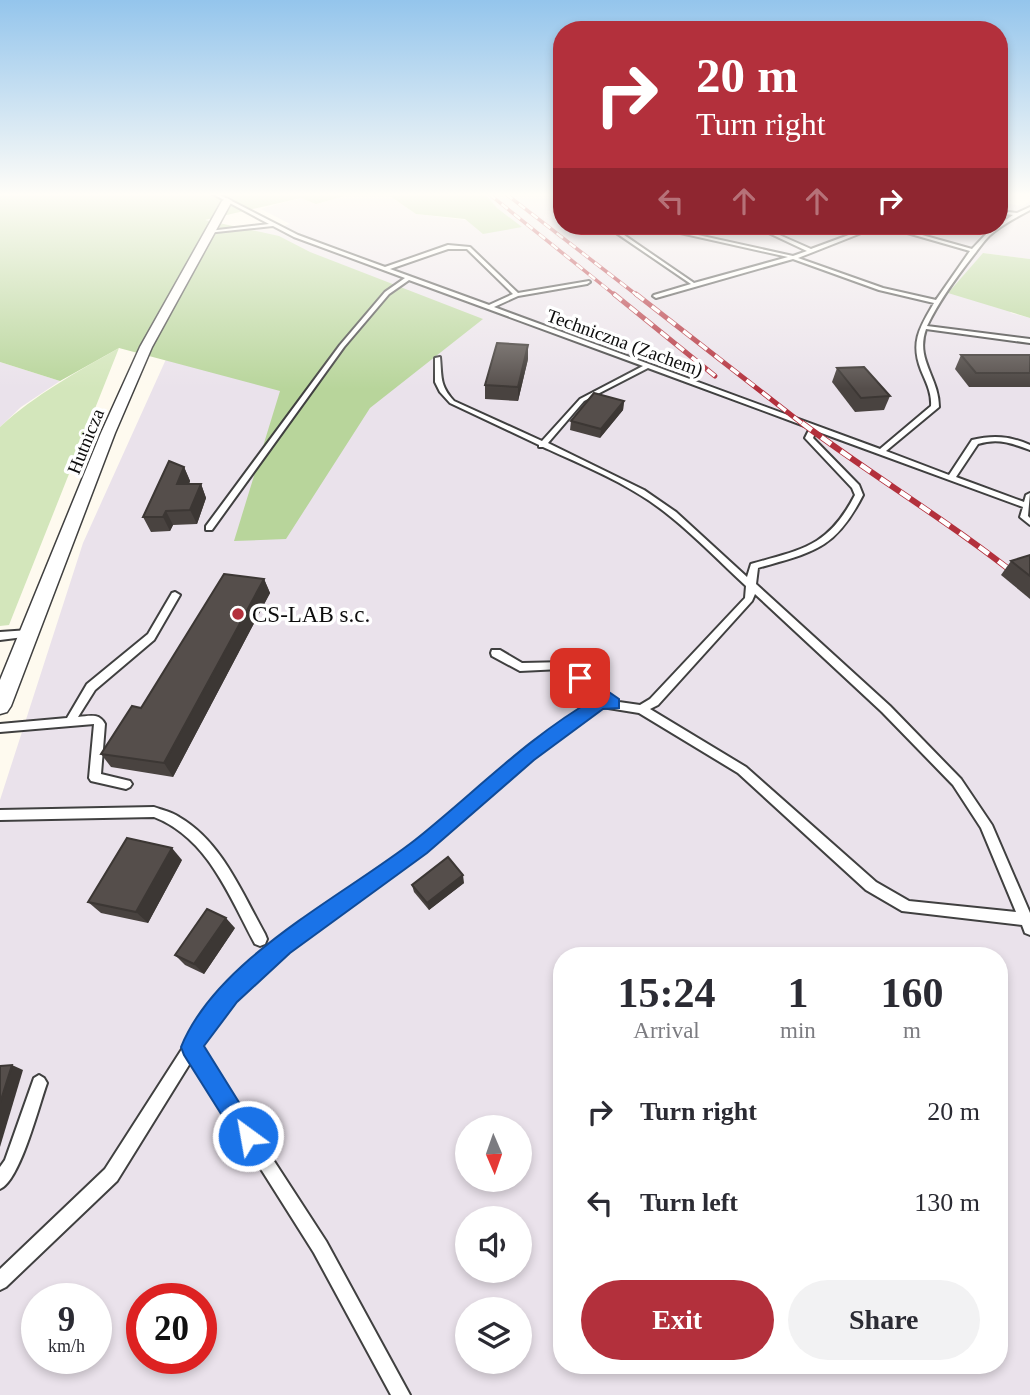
<!DOCTYPE html>
<html lang="en">
<head>
<meta charset="utf-8">
<style>
  body { margin:0; font-family:"Times New Roman",serif; background:#f2f2f3; color:#2b2b33; height:100vh; display:flex; flex-direction:column; font-size:26px; white-space:nowrap }
  * { box-sizing:border-box; margin:0 }
  p { font-size:23px; color:#7c7c81 }
  .icon { flex:none; width:38px; height:38px; fill:none; stroke:currentColor; stroke-width:2; stroke-linecap:round; stroke-linejoin:round }
  .map { position:relative; flex:1; overflow:hidden }
  .details { position:absolute; left:553px; top:947px; width:455px; height:427px; display:flex; flex-direction:column; background:#fff; border-radius:28px; box-shadow:0 4px 10px #0003 }
  .details>* { flex:none }
  .hud { position:absolute; left:553px; top:21px; width:455px; height:214px; border-radius:28px; box-shadow:0 4px 10px #0003; background:#b3303c; color:#fff; overflow:hidden }
  .needle { width:46px; rotate:178deg }
  .tools { position:absolute; left:455px; top:1115px; display:grid; gap:14px }
  .tools a { display:grid; place-items:center; width:77px; height:77px; border-radius:50%; background:#fff; box-shadow:0 4px 10px #0003; font-size:35px }
  .speed { position:absolute; left:21px; top:1283px; display:flex; gap:14px; font-size:35px; font-weight:700; text-align:center }
  .speed>* { display:grid; place-content:center; width:91px; height:91px; border-radius:50%; background:#fff; box-shadow:0 4px 10px #0003; line-height:1 }
  .speed small { font-size:18px; font-weight:400 }
  .speed .limit { border:10px solid #d22; background:#fff; color:#111 }
  .pin { position:absolute; display:grid; place-items:center; width:60px; height:60px; color:#fff; margin:-30px; border-radius:14px; box-shadow:0 4px 10px #0006 }
  .me { position:absolute; width:77px; margin:-38px; rotate:328deg; stroke-linejoin:round; filter:drop-shadow(0 0 5px #0008) }
  .turn { display:flex; align-items:center; gap:24px; height:147px; padding:0 28px; font-size:32px }
  .turn .icon { width:91px; height:91px; stroke-width:2.5 }
  .turn b { display:block; font-size:49px; line-height:60px }
  .lanes { display:flex; align-items:center; height:66px; padding:0 28px; background:#0003; justify-content:center; gap:35px; direction:ltr }
  .lanes .off { opacity:.35 }
  .eta { display:flex; justify-content:space-evenly; align-items:center; height:119px; text-align:center }
  .eta b { font-size:42px; font-weight:600; line-height:49px }
  .button { display:flex; gap:14px; margin-top:auto; padding:14px 28px }
  .button a { flex:1; height:80px; border-radius:42px; background:#b3303c; color:#fff; font-size:28px; font-weight:600; line-height:80px; text-align:center }
  .button a+a { background:#f2f2f3; color:#2b2b33 }
  ul { padding:0; list-style:none }
  li { display:flex; align-items:center; gap:21px; height:91px; padding:0 28px }
  li div { flex:1 }
  li b { display:block; font-size:26px }
  li em { font-style:normal }
  .map>svg:first-child { display:block }
  .industrial { fill:#eae2eb; fill-rule:evenodd }
  .green { fill:#d3e6bb }
  .forest { fill:#b8d59b }
  .lines { fill:none; stroke-linecap:round; stroke-linejoin:round }
  .lane-casing { stroke:#404040; stroke-width:4 }
  .street-casing { stroke:#404040; stroke-width:3 }
  .lane { fill:#fff; fill-rule:evenodd }
  .street { fill:#fff; fill-rule:evenodd }
  .rail-far2-casing { stroke:#b3303c; stroke-width:3.5 }
  .rail-far1-casing { stroke:#b3303c; stroke-width:5 }
  .rail-casing { stroke:#b3303c; stroke-width:6 }
  .rail-far2 { stroke:#fff; stroke-width:2.5; stroke-dasharray:8; stroke-linecap:butt }
  .rail-far1 { stroke:#fff; stroke-width:3.5; stroke-dasharray:10; stroke-linecap:butt }
  .rail { stroke:#fff; stroke-width:4.5; stroke-dasharray:12; stroke-linecap:butt }
  .wall { fill:#494340 }
  .shaded-wall { fill:#3c3734 }
  .building { fill:#554e4b; stroke:#3c3734; stroke-width:2 }
  .route { fill:#1a73e8; stroke:#114b97; stroke-width:2 }
  .poi-dot { fill:#b3303c; stroke:#fff; stroke-width:2.5 }
  .labels { text-anchor:middle; stroke-width:7; stroke-linejoin:round; paint-order:stroke }
  .far-street-label { font-size:19px; fill:#0d0d0d; stroke:#fff }
  .poi-label { font-size:23px; fill:#0d0d0d; stroke:#fff; text-anchor:start }
</style>
</head>
<body>
<div class="map">
<svg width="1030" height="1395" viewBox="0 0 1030 1395">
  <rect width="100%" height="100%" fill="#fefaef"/>
  <g class="industrial">
    <path d="M351,194h35l30,20 105,13 -24,-19 -12,-14h77v32h437v-29l10,7 13,2 8,-5v58l-47,-6 28,60 19,5v1077h-1030v-595l83,-257 140,-310 30,-5 19,2 18,-6 -29,-15 40,-11 15,6zM562,956h437v409h-437zM467,1127h53v53h-53zM467,1218h53v52h-53zM37,1298h59v60h-59zM142,1298h59v60h-59zM467,1309h53v53h-53z"/>
    <polygon points="0,362 60,381 21,407 0,427"/>
  </g>
  <path class="green" d="M119,348l-110,277 -9,1v-199c36,-33 77,-55 119,-79z"/>
  <g class="forest">
    <polygon points="0,194 351,194 316,204 301,198 205,220 279,236 310,252 483,319 370,408 286,539 234,541 280,391 119,348 60,381 0,362"/>
    <polygon points="387,194 485,194 497,208 522,227 483,234 465,219 416,214"/>
    <polygon points="983,253 1030,259 1030,318 948,293"/>
  </g>
  <g class="lines">
    <defs>
      <g id="lane">
        <path d="M213,194h5l80,41 87,32 63,-22 22,2 48,46 71,-12 1,1 -3,2 -69,12 -24,11 386,142 51,-43c1,-13 -5,-24 -10,-36 -11,-28 -1,-43 13,-67l-55,-13 -86,-31 -137,39 -3,-2 1,-1 37,-11 -85,-58h5l83,57 94,-26 -139,-31h8l136,30 14,-5 -53,-25h5l52,23 62,-23h6l-81,32 85,30 53,12 34,-49 -87,-25h7l82,23 16,-17 25,-17 -14,-2v-2l18,2 13,-6v3c-13,7 -29,15 -41,26 -5,5 -10,12 -13,16 -18,23 -36,47 -49,74l103,13v4l-104,-14c-11,31 13,48 13,78l-53,44 63,24 23,-35c21,-5 38,-4 58,5v5c-19,-7 -32,-12 -52,-6l-22,33 68,25 2,-7 4,-2 -2,23 2,2v7l-10,-8 3,-10 -207,-76 -3,7 46,47 4,10c-28,55 -50,57 -105,73l-2,16 134,122 71,73 31,46 38,88v22l-5,-2 -3,-8 -120,-14 -36,-21 -128,-117 -99,-60 -37,-6 -70,51 -108,93 -137,100 -52,48 -35,48 126,194 84,154h-19l-77,-142 -122,-193 -75,121 -111,106 -6,3v-21l105,-100 86,-134 34,-46 52,-48 139,-98 108,-91 72,-52 5,-1 -40,-30 -41,2 -28,-15 -1,-3 1,-3h8l22,13 45,-1 52,40 21,3 10,-6 95,-101 1,-12c-25,-23 -49,-48 -75,-69 -37,-31 -84,-50 -128,-70h-4v-2l-89,-42 -10,-11 -5,-10v-24l5,-1c2,19 -1,28 14,44l88,40 38,-42 63,-33 -234,-86 -20,14 -45,53 -132,183h-6v-4l134,-181 45,-53 20,-14 -111,-41 -21,-11 -66,7 2,-2 60,-7zM448,249h19l46,45 -24,11 -99,-36zM648,368l162,60 -5,10 47,50 3,7c-27,52 -52,54 -104,69l-4,13 -71,-65 -32,-22 -96,-47 36,-42zM755,594l127,118 71,73 28,43 35,84 -107,-11 -33,-19 -130,-115 -96,-58 8,-4 94,-104z"/>
        <path d="M175,592l5,3 -26,45 -59,50 -17,27c12,-1 21,-4 27,7l-4,50 29,7 2,3 -2,3 -4,2 -35,-8 -2,-3 5,-54 -94,8v-8l67,-6 20,-34 61,-50 24,-41z"/>
        <polygon points="29,630 32,632 34,634 32,636 0,640 0,632"/>
        <path d="M154,807c8,3 18,5 25,10 43,25 63,76 86,117l2,5 -2,5 -5,2 -5,-2c-26,-48 -47,-106 -101,-127l-154,3v-10z"/>
        <path d="M39,1075l5,3 3,5c-8,22 -27,98 -47,106v-22l5,-7 29,-82z"/>
      </g>
      <polygon id="street" points="227,198 232,201 152,347 115,433 11,706 7,712 0,714 0,680 101,433 140,347 222,201"/>
    </defs>
    <use href="#lane" class="lane-casing"/>
    <use href="#street" class="street-casing"/>
    <use href="#lane" class="lane"/>
    <use href="#street" class="street"/>
    <defs>
      <g id="rail-far2">
        <polyline points="489,194 616,296"/>
        <polyline points="506,194 638,296"/>
      </g>
      <g id="rail-far1">
        <polyline points="614,294 715,376"/>
        <polyline points="636,294 804,425"/>
      </g>
      <path id="rail" d="M802,423c75,56 156,104 228,163"/>
    </defs>
    <use href="#rail-far2" class="rail-far2-casing"/>
    <use href="#rail-far1" class="rail-far1-casing"/>
    <use href="#rail" class="rail-casing"/>
    <use href="#rail-far2" class="rail-far2"/>
    <use href="#rail-far1" class="rail-far1"/>
    <use href="#rail" class="rail"/>
  </g>
  <g class="wall">
    <polygon points="941,226 969,226 963,233"/>
    <polygon points="961,355 1030,355 1030,387 969,387 955,369"/>
    <polygon points="528,359 518,401 485,399 485,385"/>
    <polygon points="837,368 890,396 884,410 855,412 832,382"/>
    <polygon points="624,401 623,410 600,438 570,430 571,421"/>
    <polygon points="184,467 190,481 189,484 201,484 206,498 197,524 173,525 170,531 151,532 143,517"/>
    <polygon points="1030,555 1030,599 1001,575 1011,561"/>
    <polygon points="264,579 270,593 173,777 111,767 101,754 141,708"/>
    <polygon points="182,860 148,923 101,913 88,902"/>
    <polygon points="464,883 429,910 414,892 412,885"/>
    <polygon points="235,928 204,974 185,965 175,955"/>
  </g>
  <g class="shaded-wall">
    <polygon points="528,345 528,359 518,401 518,387"/>
    <polygon points="624,401 623,410 600,438 601,429"/>
    <polygon points="184,467 190,481 183,499 177,484"/>
    <polygon points="201,484 206,498 197,524 190,510"/>
    <polygon points="166,511 173,525 170,531 163,517"/>
    <polygon points="264,579 270,593 173,777 164,763"/>
    <polygon points="172,848 182,860 148,923 136,912"/>
    <polygon points="463,875 464,883 429,910 427,903"/>
    <polygon points="226,918 235,928 204,974 194,964"/>
    <polygon points="12,1065 23,1070 0,1147 0,1103"/>
  </g>
  <g class="building">
    <polygon points="497,343 528,345 518,387 485,385"/>
    <polygon points="961,355 1030,355 1030,373 976,373"/>
    <polygon points="864,367 890,396 861,398 837,368"/>
    <polygon points="594,393 624,401 601,429 571,421"/>
    <polygon points="169,461 184,467 177,484 201,484 190,510 166,511 163,517 143,517"/>
    <polygon points="1030,555 1030,576 1011,561"/>
    <polygon points="224,574 264,579 164,763 101,754 132,706 141,708"/>
    <polygon points="127,838 172,848 136,912 88,902"/>
    <polygon points="448,857 463,875 427,903 412,885"/>
    <polygon points="207,909 226,918 194,964 175,955"/>
    <polygon points="12,1065 0,1103 0,1066"/>
  </g>
  <linearGradient id="sky" x2="0" y2="1"><stop stop-color="#94c5ec"/><stop offset="0.5" stop-color="#fffdf8"/><stop offset="1" stop-color="#fffdf8" stop-opacity="0"/></linearGradient>
  <rect width="1030" height="389" fill="url(#sky)"/>
  <path class="route" d="M580,672l39,27v9l-16,1 -69,51 -107,93 -137,100 -53,49 -33,44 56,90 -3,8 -9,4 -8,-4 -56,-89 -3,-8c36,-89 161,-150 234,-207 59,-47 114,-104 181,-142l-22,-16v-8z"/>
  <circle class="poi-dot" cx="238" cy="614" r="7"/>
  <g class="labels">
    <g class="far-street-label">
      <text transform="translate(625 342) rotate(20)" y="7">Techniczna (Zachem)</text>
      <text transform="translate(85 441) rotate(-68)" y="7">Hutnicza</text>
    </g>
    <g class="poi-label">
      <text x="252" y="622">CS-LAB s.c.</text>
    </g>
  </g>
</svg>
<div class="tools">
<a><svg class="needle" viewBox="-14 -14 28 28"><path d="M0-13l5 13h-10z" fill="#e53935"/><path d="M0 13l5-13h-10z" fill="#7c7c81"/></svg></a>
<a><svg class="icon" aria-label="sound" viewBox="0 0 24 24"><path d="M4 9h4l5-4v14l-5-4H4zM17 9q2 3 0 6"/></svg></a>
<a><svg class="icon" aria-label="layers" viewBox="0 0 24 24"><path d="M12 4l9 5-9 5-9-5zM3 14l9 5 9-5"/></svg></a>
</div>
<div class="speed"><div>9<small>km/h</small></div><div class="limit">20</div></div>
<div class="pin" style="left:580px;top:678px;background:#d93025"><svg class="icon" aria-label="arrive" viewBox="0 0 24 24"><path d="M6 21V4h12l-3 4 3 4H6"/></svg></div>
<svg class="me" style="left:248px;top:1136px" viewBox="-20 -20 40 40"><circle r="17" fill="#1a73e8" stroke="#fff" stroke-width="3"/><path d="M0-11L8 9 0 5-8 9z" fill="#fff"/></svg>
<div class="hud">
<div class="turn"><svg class="icon" aria-label="right" viewBox="0 0 24 24"><path d="M7 20v-9h11M14 6l5 5-5 5"/></svg><div><b>20 m</b>Turn right</div></div>
<div class="lanes"><svg class="icon off" aria-label="left" viewBox="0 0 24 24"><path d="M17 20v-9H6M10 6l-5 5 5 5"/></svg><svg class="icon off" aria-label="ahead" viewBox="0 0 24 24"><path d="M12 20V5M6 11l6-6 6 6"/></svg><svg class="icon off" aria-label="ahead" viewBox="0 0 24 24"><path d="M12 20V5M6 11l6-6 6 6"/></svg><svg class="icon" aria-label="right" viewBox="0 0 24 24"><path d="M7 20v-9h11M14 6l5 5-5 5"/></svg></div>
</div>
<section class="details">
<div class="eta">
<div><b>15:24</b><p>Arrival</p></div>
<div><b>1</b><p>min</p></div>
<div><b>160</b><p>m</p></div>
</div>
<ul>
<li><svg class="icon" aria-label="right" viewBox="0 0 24 24"><path d="M7 20v-9h11M14 6l5 5-5 5"/></svg><div><b>Turn right</b></div><em>20 m</em></li>
<li><svg class="icon" aria-label="left" viewBox="0 0 24 24"><path d="M17 20v-9H6M10 6l-5 5 5 5"/></svg><div><b>Turn left</b></div><em>130 m</em></li>
</ul>
<div class="button"><a>Exit</a><a>Share</a></div>
</section>
</div>
</body>
</html>
